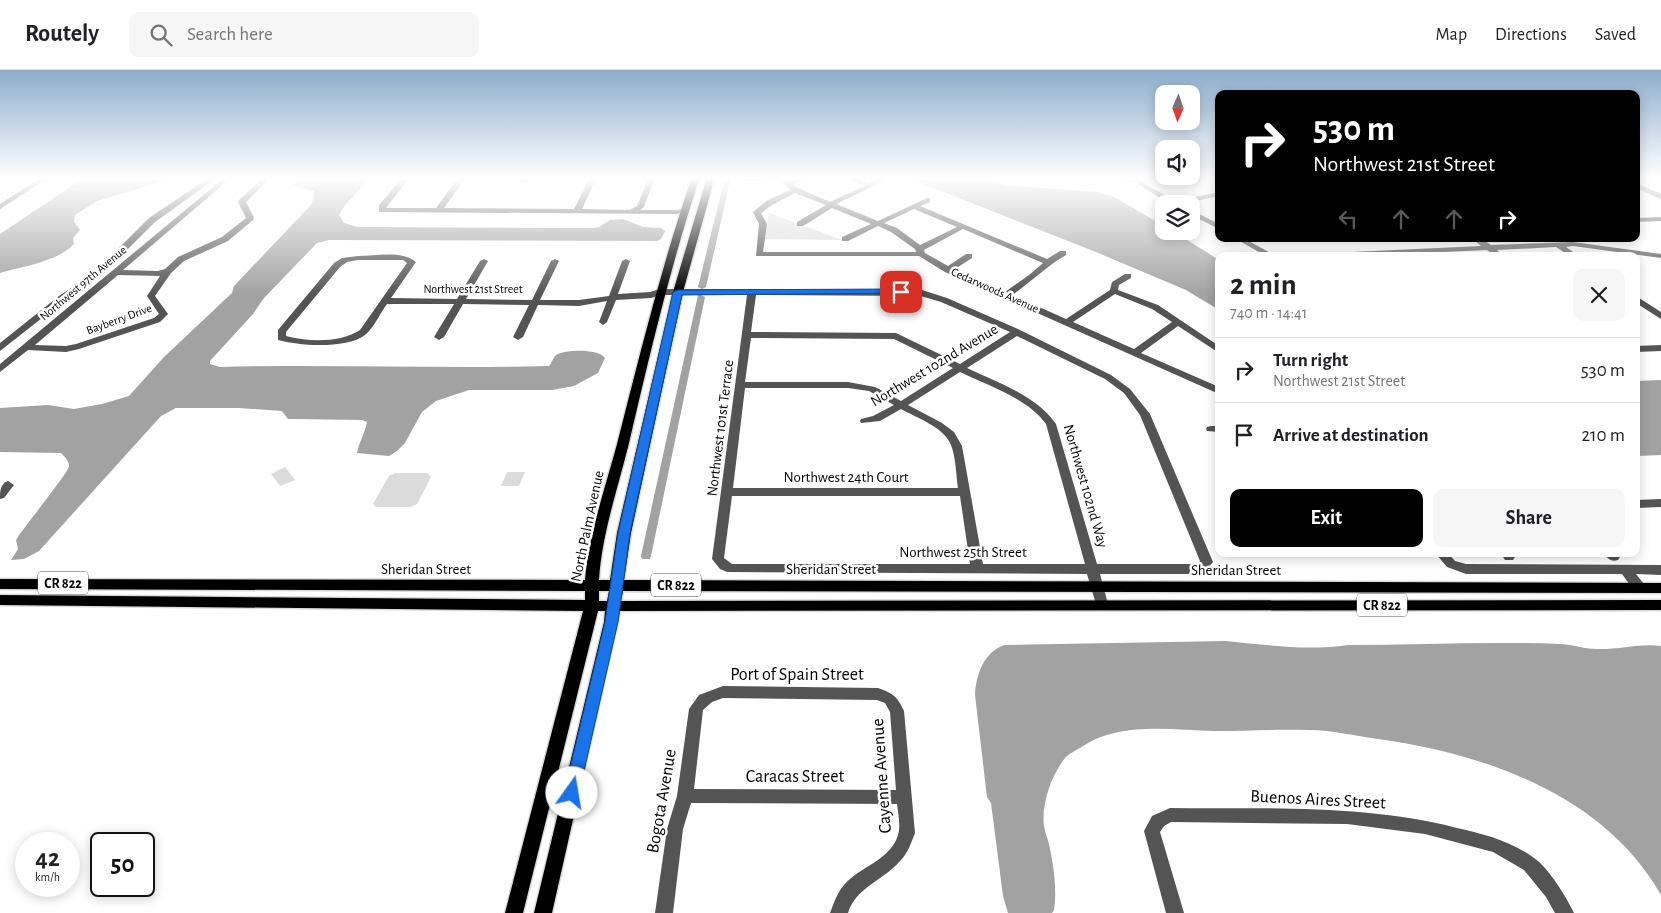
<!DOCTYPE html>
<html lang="en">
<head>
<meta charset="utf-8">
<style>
  body { margin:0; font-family:"Alegreya Sans",sans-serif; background:#f6f6f6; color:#202124; height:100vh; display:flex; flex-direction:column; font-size:19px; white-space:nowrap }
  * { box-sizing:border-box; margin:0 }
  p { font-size:16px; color:#757577 }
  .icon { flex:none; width:28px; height:28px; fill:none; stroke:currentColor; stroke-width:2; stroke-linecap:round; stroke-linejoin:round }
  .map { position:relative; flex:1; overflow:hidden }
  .drawer { position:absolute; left:1215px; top:182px; width:425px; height:305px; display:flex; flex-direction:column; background:#fff; border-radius:10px; box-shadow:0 2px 12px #0003 }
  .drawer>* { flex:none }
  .banner { position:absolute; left:1215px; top:20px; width:425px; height:152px; border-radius:10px; box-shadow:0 2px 12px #0003; background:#000; color:#fff; overflow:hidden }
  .needle { width:32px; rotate:182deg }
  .tools { position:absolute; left:1155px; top:15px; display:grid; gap:10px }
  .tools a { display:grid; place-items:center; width:45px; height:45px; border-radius:10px; background:#fff; box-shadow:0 2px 12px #0003; font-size:25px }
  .speed { position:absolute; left:15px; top:762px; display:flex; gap:10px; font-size:25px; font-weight:700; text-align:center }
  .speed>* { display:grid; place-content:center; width:65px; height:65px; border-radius:50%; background:#fff; box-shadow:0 2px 12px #0003; line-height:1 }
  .speed small { font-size:12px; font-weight:400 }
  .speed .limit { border:2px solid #111; border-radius:8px; background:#fff; color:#111 }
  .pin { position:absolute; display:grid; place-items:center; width:42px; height:42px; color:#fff; margin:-21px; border-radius:10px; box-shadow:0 2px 8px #0006 }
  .me { position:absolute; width:55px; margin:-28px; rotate:13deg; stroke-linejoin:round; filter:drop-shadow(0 0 4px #0008) }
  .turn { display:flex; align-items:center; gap:18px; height:105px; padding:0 15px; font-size:22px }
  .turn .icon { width:65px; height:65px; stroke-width:2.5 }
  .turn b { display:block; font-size:35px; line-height:42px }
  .lanes { display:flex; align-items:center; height:48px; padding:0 15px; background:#0003; justify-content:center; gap:25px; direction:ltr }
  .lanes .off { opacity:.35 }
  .round { display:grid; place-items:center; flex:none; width:52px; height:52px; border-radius:10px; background:#f6f6f6 }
  .head { display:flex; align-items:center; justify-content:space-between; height:85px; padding:0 15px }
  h1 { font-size:30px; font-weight:700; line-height:38px }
  .primary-button { display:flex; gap:10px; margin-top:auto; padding:10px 15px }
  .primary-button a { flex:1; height:58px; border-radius:10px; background:#000; color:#fff; font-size:20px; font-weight:700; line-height:58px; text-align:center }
  .primary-button a+a { background:#f6f6f6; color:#202124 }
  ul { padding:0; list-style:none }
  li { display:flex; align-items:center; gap:15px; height:65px; padding:0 15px; border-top:1px solid #e0e0e0 }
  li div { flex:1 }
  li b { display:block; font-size:19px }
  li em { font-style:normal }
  header { display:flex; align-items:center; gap:30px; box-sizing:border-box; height:70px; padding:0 25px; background:#fff; border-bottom:1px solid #e0e0e0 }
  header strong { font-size:24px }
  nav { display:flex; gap:28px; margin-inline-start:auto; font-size:18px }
  .search { width:350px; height:45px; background:#f6f6f6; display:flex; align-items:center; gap:12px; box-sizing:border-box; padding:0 18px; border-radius:10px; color:#757577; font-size:19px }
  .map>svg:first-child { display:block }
  .green { fill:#dbdbdb }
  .water { fill:#a2a2a2 }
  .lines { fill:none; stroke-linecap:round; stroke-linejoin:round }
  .canal { fill:#a2a2a2; fill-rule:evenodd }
  .major-casing { stroke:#dbdbdb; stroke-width:3 }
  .minor { fill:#545454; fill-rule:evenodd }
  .major { fill:#000; fill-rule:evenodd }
  .route { fill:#1a73e8; stroke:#114b97 }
  .labels { text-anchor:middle; stroke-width:5; stroke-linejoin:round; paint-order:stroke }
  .far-street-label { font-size:12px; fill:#000; stroke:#fff }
  .shield { fill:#fff; stroke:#4c4c4c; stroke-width:1 }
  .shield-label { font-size:14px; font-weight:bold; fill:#000 }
  .street-label { font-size:15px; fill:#000; stroke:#fff }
  .near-street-label { font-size:18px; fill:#000; stroke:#fff }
</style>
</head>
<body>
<header>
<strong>Routely</strong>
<div class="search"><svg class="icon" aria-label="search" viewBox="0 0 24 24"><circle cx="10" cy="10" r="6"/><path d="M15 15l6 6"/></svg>Search here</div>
<nav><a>Map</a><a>Directions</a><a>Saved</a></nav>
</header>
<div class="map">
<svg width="1661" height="843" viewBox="0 0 1661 843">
  <rect width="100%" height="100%" fill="#fff"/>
  <g class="green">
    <polygon points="769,143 842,170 765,169"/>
    <polygon points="285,397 295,410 280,416 271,404"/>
    <polygon points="507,402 525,402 519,416 501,416"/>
    <polygon points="395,403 427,403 431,407 417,434 411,437 376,437 373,434 389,406"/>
  </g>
  <g class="water">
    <path d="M85,107l89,1 -77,23 -22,14 -1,7 6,8 -7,8 1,6c-17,18 -51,22 -74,29v-39z"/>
    <path d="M301,107h71l-27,28 -6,10 5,8 14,4 235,1 6,-1 11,-7 13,-1 20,8 18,1 4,3 -4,8 -4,2 -328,-1 -12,3 -53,55 -11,16 -43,47v3l10,3c110,-3 219,2 329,-1 3,-3 4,-10 9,-12 10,-5 42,-5 47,4l-7,15 -24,13 -22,4h-83l-33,11 -14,11 -17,31 -8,8 -8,5 -32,-3c2,-11 8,-20 10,-31l-5,-2 -69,-1h-5l-6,-8 -43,-3h-63l-15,8 -122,135 -15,8 -13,1 7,-11 -2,-9c7,-12 53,-68 53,-74 0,-5 -4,-9 -8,-13l-61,-1v-44l48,-3 26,4 28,-5 27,-8 35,-39 68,-64 2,-7 76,-80 4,-8v-7l-22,-5z"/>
    <polygon points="906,107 987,107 1004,115 1098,122 1116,128 1164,156 1164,161 1173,161 1219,190 1219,240 1186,220 1091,180"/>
    <polygon points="1661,310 1661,385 1636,386 1636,311"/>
    <path d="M1226,571c41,4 81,10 122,4 70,0 141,-4 211,-1 12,0 25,5 37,5 22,1 44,-6 65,-3v249c-57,-100 -175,-141 -283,-156 -23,-3 -46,-9 -69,-9 -32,-1 -63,1 -94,1 -46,-1 -96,-10 -135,17 -5,3 -10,5 -14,9 -14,16 -25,47 -22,69 1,8 5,15 6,23 4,19 7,42 4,61l-2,3h-44l-5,-17 -12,-93 -4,-6 -12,-102c1,-20 9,-44 30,-50z"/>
  </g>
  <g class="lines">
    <g class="canal">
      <polygon points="725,107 731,107 706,217 702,219 698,217"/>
      <polygon points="698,225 701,225 705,227 651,486 650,489 642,489 641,486"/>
    </g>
    <defs>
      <path id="major" d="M692,107h8c-29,87 -50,176 -71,266 -11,45 -27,90 -30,137h11l7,-47 56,-241 34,-115h8l-32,115 -52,241 -7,47 1037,3v10l-1038,-2 -2,10 1040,-1v10l-1041,1 -68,302h-18l70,-291 1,-11h-7l-75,302h-18l78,-302 -583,-6v-10l585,5v-9l-585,-2v-10l585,1c4,-47 20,-91 32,-136 23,-90 45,-180 75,-267zM599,521h10l-2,10h-8z"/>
    </defs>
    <use href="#major" class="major-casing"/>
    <g class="minor">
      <polygon points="42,107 50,107 0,139 0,134"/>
      <polygon points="210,107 218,107 155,152 100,207 65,230 0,281 0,273 59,226 94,203 149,148"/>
      <path d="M225,107h7l-109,93 35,1 7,-2 13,-12 44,-20 24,-19 -8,-16 1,-2 25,-23h7l-25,25 8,16 -1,2 -25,21 -44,20 -13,12 -16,23 13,18 -8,8 -81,27 -13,3 -38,-2 -28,22v-8zM118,205l42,1 -13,20 12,18 -5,4 -78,26 -10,2 -31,-1z"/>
      <polygon points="403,107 410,107 386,138 436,138 459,107 466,107 444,138 574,139 590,107 597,107 582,139 630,140 637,136 649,107 655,107 644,137 640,140 677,140 686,138 690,140 677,144 379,142 379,135"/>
      <polygon points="522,107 529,107 525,113 519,112"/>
      <path d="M745,107h40l5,4 11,-4h9l-17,8 5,3 32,14 34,-16 -19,-9h9l15,6 13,-6h7l-1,2 -52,25 42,17 49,-23h3v4l-10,4 127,53 13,-8h6v4c-19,11 -35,27 -54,40l54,24 44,-29 2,-8 13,-8h6v4l-12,7 -1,5 40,15 61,41v7l-41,-27 -37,27 78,34v7l-274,-122 -26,-16h-163l3,-32 -6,-12 13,-11 24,-11 -10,-10 -34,1 -3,-2zM795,123l31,12 -29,17v4h6l29,-18 39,16 -29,13v4h6l30,-15 13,6 24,17 1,3h-153l4,-28 -6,-11 11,-8zM914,139l43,18 -37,18 -23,-17 -13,-5zM963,159l80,34 -14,12 -24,17 -50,-23 17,-11v-4h-6l-18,12 -23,-13 -1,-3zM1115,224l37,15 20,13 -38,27 -61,-27z"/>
      <polygon points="1110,107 1143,107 1142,110 1145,114 1176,131 1219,122 1219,126 1182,134 1170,134 1141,116 1136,112"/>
      <polygon points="1636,113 1661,124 1661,129 1636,118"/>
      <polygon points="1191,140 1219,154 1219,159 1191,145"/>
      <polygon points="1661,147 1661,151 1636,152 1636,148"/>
      <polygon points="1236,169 1245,169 1276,186 1266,186"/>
      <polygon points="1473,169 1482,169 1491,175 1573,172 1661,184 1661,188 1573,176 1566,177 1579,186 1570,186 1556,177 1497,180 1504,186 1495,186 1487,180 1355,186 1304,186 1308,184 1481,176"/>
      <path d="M358,186c17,0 44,-6 58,6l-25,36 66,1 23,-38 4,-2 4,2 -22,38 66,1 19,-39 4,-2 4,2 -19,39h39l30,-4 13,-35 4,-2 4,2 -12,33 32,-2 10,-3h241l21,1 25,8 73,32 91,45 19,14 20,25 63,148 -7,8 -11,4h-95l8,30 -1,3 -5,2 -5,-2 -1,-3 -9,-30 -360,-2 -7,-3 -8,-10 35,-264h-86l-10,3 -35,2 -9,22 -4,3 -4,-3 8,-21 -28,5 -41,-1 -15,32 -5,3 -5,-3 16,-32 -66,-1 -19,33 -5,3 -5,-3 20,-33h-67c-7,9 -13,24 -22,31 -18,14 -66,11 -87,5v-10l56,-67 8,-5zM358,190h45l4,3 -47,67c-20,13 -52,12 -74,6v-4l54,-65 7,-5zM756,225l165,1 20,6 69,30 -50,32 -64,-31 -145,-1zM1017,266l88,43 19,14 16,22 60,146 -2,3h-101l-41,-140c-20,-29 -58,-41 -89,-56zM751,268l143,1 59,29 -52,33 -26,-14 -27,-5h-103zM960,302c29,14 67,26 86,52l39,140h-102l-21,-118 -8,-14 -12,-9 -34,-18zM745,318h103l21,3 25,14 -21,11 -12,3 -1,2 1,2 19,-2 21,-12c16,9 43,18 50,36 5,13 5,30 7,43h-225zM732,426h228l10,68h-238l-8,-6z"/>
      <polygon points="1636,226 1661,242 1661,249 1636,233"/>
      <polygon points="1661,275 1661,281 1636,282 1636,276"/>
      <polygon points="1211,356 1219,356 1219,362 1207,361 1206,359 1207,357"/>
      <path d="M8,411l6,4 -10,13 -4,1c0,-8 0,-15 8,-18z"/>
      <polygon points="1661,429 1661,437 1636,438 1636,430"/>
      <path d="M1436,484h13l6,7 11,3 195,1v10l-25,-1 11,14 -2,3c-10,4 -17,-9 -23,-17h-156l-19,-7z"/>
      <polygon points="1501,484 1513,484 1515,487 1513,490 1505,490"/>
      <path d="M1605,484h13l2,3 -2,3c-6,2 -10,0 -13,-6z"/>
      <path d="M723,616l155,2c16,6 19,8 26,23l11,122c-4,10 -7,20 -15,28 -16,19 -44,26 -52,52h-18c4,-10 7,-20 14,-28 15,-18 47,-25 54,-50 3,-9 0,-22 -1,-31l-206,-1 -8,26 -10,84h-18l12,-84 10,-33 12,-87 10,-14zM723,628l154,2 8,3 5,9 6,78 -202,-1 9,-79 9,-8z"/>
      <path d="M1170,738c96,1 193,-4 287,20 27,6 54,13 77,30 14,9 33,40 40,55h-19l-9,-16 -22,-27 -31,-18 -68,-18 -78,-10 -176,-2 -7,4 -4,6 24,81h-18l-22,-82 8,-15z"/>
    </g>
    <use href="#major" class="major"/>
  </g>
  <linearGradient id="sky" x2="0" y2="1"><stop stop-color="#8cadcc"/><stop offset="0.48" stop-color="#fff"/><stop offset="1" stop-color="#fff" stop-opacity="0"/></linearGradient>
  <rect width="1661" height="225" fill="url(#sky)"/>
  <polygon class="route" points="901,219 905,222 904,223 682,225 630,463 618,552 579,723 577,728 572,730 566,728 564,723 605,552 618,463 673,222 678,220"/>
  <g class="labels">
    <g class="far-street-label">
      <text transform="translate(83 213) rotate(-40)" y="4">Northwest 97th Avenue</text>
      <text x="473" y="223">Northwest 21st Street</text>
      <text transform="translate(995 220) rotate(24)" y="4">Cedarwoods Avenue</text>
      <text transform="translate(119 249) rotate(-20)" y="4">Bayberry Drive</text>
    </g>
    <g class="shield">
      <rect x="38" y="501.5" width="50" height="23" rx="4"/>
      <rect x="651" y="503.5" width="50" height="23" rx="4"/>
      <rect x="1357" y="523.5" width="50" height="23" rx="4"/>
    </g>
    <g class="shield-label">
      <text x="63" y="518">CR 822</text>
      <text x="676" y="520">CR 822</text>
      <text x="1382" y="540">CR 822</text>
    </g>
    <g class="street-label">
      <text transform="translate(934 295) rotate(-31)" y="5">Northwest 102nd Avenue</text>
      <text transform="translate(720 358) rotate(-83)" y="5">Northwest 101st Terrace</text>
      <text x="846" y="412">Northwest 24th Court</text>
      <text transform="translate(1086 416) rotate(74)" y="5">Northwest 102nd Way</text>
      <text transform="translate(587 456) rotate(-78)" y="5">North Palm Avenue</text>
      <text x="963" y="487">Northwest 25th Street</text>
      <text x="426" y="504">Sheridan Street</text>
      <text x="831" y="504">Sheridan Street</text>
      <text x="1236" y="505">Sheridan Street</text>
    </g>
    <g class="near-street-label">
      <text x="797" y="610">Port of Spain Street</text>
      <text x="795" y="712">Caracas Street</text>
      <text transform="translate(881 706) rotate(-94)" y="6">Cayenne Avenue</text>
      <text transform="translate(1318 729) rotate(3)" y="6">Buenos Aires Street</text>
      <text transform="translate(661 731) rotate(-80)" y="6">Bogota Avenue</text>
    </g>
  </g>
</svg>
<div class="tools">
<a><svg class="needle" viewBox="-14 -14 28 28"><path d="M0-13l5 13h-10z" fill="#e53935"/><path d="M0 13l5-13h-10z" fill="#757577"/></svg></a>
<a><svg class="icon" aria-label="sound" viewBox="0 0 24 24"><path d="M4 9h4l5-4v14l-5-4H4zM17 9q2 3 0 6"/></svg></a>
<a><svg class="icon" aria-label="layers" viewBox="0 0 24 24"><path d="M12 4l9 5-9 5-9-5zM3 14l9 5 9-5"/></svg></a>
</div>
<div class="speed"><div>42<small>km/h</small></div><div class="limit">50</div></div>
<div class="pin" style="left:901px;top:222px;background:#d93025"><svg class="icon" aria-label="arrive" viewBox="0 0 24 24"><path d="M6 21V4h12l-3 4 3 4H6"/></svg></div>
<svg class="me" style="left:572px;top:723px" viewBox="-20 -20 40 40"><circle r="19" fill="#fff"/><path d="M0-13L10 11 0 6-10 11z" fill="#1a73e8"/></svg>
<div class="banner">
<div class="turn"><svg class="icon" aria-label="right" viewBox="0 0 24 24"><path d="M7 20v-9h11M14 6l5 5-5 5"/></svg><div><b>530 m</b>Northwest 21st Street</div></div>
<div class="lanes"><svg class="icon off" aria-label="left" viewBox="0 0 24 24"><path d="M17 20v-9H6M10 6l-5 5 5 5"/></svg><svg class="icon off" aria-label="ahead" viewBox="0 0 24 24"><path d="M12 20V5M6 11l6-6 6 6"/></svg><svg class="icon off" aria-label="ahead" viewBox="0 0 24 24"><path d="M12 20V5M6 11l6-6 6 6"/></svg><svg class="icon" aria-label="right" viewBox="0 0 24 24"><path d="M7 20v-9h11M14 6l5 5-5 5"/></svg></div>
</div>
<section class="drawer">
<div class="head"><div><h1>2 min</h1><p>740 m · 14:41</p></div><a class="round"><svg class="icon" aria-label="close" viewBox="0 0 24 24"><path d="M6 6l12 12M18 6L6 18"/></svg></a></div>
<ul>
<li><svg class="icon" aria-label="right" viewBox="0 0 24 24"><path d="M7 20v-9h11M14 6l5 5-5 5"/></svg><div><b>Turn right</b><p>Northwest 21st Street</p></div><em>530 m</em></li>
<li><svg class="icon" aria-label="arrive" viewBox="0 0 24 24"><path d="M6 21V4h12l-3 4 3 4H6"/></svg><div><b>Arrive at destination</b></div><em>210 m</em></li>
</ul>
<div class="primary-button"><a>Exit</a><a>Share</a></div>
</section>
</div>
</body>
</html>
